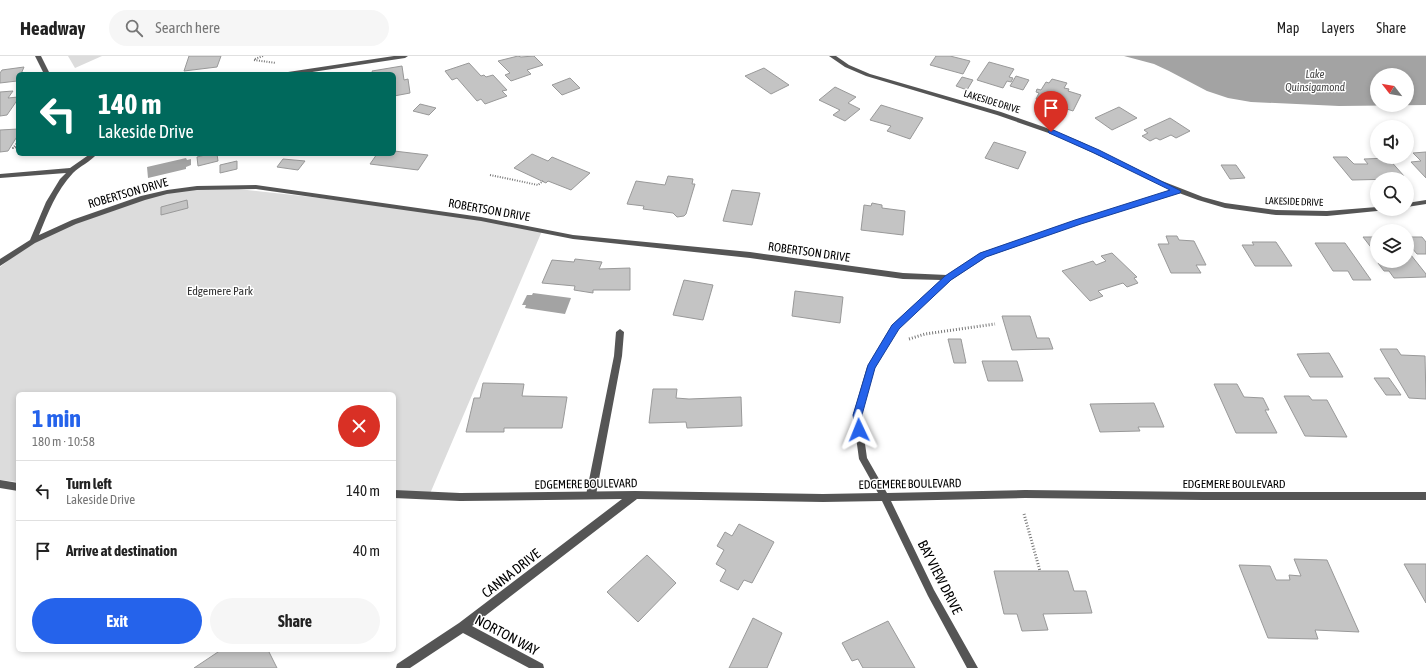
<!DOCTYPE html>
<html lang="en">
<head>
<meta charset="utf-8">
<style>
  body { margin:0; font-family:"Asap Condensed",sans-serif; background:#f6f6f6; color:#222; height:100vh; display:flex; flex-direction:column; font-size:15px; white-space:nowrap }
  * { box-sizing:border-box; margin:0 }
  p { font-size:13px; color:#767676 }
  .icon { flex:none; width:22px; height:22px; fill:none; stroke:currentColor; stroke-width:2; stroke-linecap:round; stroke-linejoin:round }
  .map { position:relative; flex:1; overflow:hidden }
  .drawer { position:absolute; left:16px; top:336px; width:380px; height:260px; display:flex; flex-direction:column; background:#fff; border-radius:6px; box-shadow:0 2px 6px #0003 }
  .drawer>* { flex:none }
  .guide { position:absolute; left:16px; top:16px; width:380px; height:84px; border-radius:6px; box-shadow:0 2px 6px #0003; background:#00695c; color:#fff; overflow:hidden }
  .needle { width:26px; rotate:301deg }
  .controls { position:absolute; left:1370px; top:12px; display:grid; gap:8px }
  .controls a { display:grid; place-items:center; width:44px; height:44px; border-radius:50%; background:#fff; box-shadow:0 2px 6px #0003; font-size:20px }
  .pin { position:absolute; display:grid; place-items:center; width:34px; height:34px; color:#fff; margin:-41px -17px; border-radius:50% 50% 50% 0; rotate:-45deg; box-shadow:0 0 4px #0007 }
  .pin .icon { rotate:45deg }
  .me { position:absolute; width:44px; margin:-22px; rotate:358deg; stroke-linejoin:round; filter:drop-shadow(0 0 3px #0008) }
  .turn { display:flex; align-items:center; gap:14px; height:84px; padding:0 16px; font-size:18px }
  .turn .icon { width:52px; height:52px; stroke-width:2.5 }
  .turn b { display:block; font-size:28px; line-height:34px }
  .round { display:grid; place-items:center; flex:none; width:42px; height:42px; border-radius:21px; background:#f6f6f6 }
  .head { display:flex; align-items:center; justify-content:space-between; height:68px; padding:0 16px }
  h1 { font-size:24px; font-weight:700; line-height:30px; color:#2563eb }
  .cta { display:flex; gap:8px; margin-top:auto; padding:8px 16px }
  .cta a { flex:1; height:46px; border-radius:24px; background:#2563eb; color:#fff; font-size:16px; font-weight:700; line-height:46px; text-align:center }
  .cta a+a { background:#f6f6f6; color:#222 }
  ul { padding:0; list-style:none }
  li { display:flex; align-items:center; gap:12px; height:60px; padding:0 16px; border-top:1px solid #e0e0e0 }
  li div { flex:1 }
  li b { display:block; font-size:15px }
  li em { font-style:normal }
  header { display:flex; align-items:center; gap:24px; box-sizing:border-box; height:56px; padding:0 20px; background:#fff; border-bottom:1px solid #e0e0e0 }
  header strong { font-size:19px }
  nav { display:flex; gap:22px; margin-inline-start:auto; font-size:14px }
  .search { width:280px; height:36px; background:#f6f6f6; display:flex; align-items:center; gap:10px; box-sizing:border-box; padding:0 14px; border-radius:22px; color:#767676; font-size:15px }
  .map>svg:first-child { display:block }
  .green { fill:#dcdcdc }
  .water { fill:#a3a3a3; fill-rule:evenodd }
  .building { fill:#c4c4c4; stroke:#999 }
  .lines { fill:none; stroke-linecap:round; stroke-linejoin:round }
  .path-far1 { stroke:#777; stroke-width:2; stroke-dasharray:1 1.5; stroke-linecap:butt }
  .path { stroke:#777; stroke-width:3; stroke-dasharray:1 2; stroke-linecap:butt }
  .service { fill:#555; fill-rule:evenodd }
  .minor { fill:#555; fill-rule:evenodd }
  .route { fill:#2563eb; stroke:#184099 }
  .labels { text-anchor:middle; stroke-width:3; stroke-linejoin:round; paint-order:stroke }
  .far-street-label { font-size:10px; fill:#000; stroke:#fff }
  .far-water-label { font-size:11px; font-style:italic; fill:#444; stroke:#fff }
  .street-label { font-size:12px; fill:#000; stroke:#fff }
  .park-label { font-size:12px; fill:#333; stroke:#fff }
  .near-street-label { font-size:14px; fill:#000; stroke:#fff }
</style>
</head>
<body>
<header>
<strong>Headway</strong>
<div class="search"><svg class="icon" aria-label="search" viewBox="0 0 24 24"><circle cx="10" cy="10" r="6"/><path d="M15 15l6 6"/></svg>Search here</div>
<nav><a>Map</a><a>Layers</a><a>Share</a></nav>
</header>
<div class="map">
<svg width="1426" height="612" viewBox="0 0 1426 612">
  <rect width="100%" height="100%" fill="#fff"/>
  <g class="green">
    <polygon points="68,0 102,0 75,12"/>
    <path d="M220,131c108,12 215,22 322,44l-113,265h-35v-102h-376v88l-18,-2v-213l33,-26 62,-28 72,-21z"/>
  </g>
  <g class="water">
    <path d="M1124,0h302v49l-87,1 -88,-4 -23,-4 -21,-7 -38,-20 -15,-7zM1377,19h30v30h-30z"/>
    <polygon points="186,102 187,104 191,103 191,109 186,111 186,113 148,122 147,111"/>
    <polygon points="533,237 571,242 565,258 525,252 526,249 522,249 527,239 532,239"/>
  </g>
  <g class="building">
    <polygon points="189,0 221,0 217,11 184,15"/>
    <polygon points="518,0 521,1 534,0 543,9 527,14 531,18 511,25 505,19 510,17 498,5"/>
    <polygon points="936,0 950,0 970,5 963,18 930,9"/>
    <polygon points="989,6 1014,13 1009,21 1013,22 1011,26 1007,25 1003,32 977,24"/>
    <polygon points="469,7 481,20 484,19 486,21 493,19 507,34 502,35 507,40 485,48 481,43 477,45 457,22 452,24 445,15"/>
    <polygon points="402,10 404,24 408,23 410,37 394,40 394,18 373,18 372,15"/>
    <polygon points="24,11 21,18 18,18 17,25 0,27 0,17 2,14"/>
    <polygon points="764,12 789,29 771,38 745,20"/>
    <polygon points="1016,20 1029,24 1023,34 1010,30"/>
    <polygon points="962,21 973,24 967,34 956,30"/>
    <polygon points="570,22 580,32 562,39 552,29"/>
    <polygon points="1052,23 1067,27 1064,32 1069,33 1068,35 1081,39 1073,55 1036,43 1039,37 1036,36 1037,33 1041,34 1046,26 1049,27"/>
    <polygon points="835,31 856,41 848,47 860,53 845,65 833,59 840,54 819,44"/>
    <polygon points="13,35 8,42 18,41 18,43 7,59 0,60 0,36"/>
    <polygon points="420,48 436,52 429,59 413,55"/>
    <polygon points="881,49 923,62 910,83 887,75 891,70 870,64"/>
    <polygon points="1119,51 1137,62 1112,74 1095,62"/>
    <polygon points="1170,62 1190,75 1176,82 1171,79 1160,84 1156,82 1150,85 1142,80 1148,77 1144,74"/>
    <polygon points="18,73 18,79 8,95 0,96 0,74"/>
    <polygon points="994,86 1026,96 1018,113 985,102"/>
    <polygon points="394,95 428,99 418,114 370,108 377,98 394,98"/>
    <polygon points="1426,96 1426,122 1411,106 1421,105 1413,97"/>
    <polygon points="209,98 217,98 218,105 198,110 197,101"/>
    <polygon points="532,98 548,105 552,101 590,117 571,134 548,125 546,127 514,112"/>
    <polygon points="1333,101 1347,101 1354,108 1368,108 1364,103 1388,102 1404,120 1395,120 1397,123 1352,124"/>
    <polygon points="283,103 305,105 298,114 277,111"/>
    <polygon points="237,105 237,113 220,117 220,109"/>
    <polygon points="1221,109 1236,109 1245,122 1230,123"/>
    <polygon points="668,120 693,123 692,128 695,128 686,158 684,160 677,161 673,157 643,153 644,150 627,148 636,125 665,129"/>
    <polygon points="732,134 760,137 752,169 723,165"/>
    <polygon points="187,144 188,152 161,159 161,151"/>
    <polygon points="872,147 882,149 882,152 905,155 903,179 861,174 864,149 871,150"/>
    <polygon points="1166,180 1177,180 1179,184 1194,185 1206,209 1196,209 1201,217 1171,217 1158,188 1169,188"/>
    <polygon points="1363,181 1377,181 1377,199"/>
    <polygon points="1407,181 1422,181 1426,186 1426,198 1417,198 1407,186"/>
    <polygon points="1252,186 1276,186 1292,210 1255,210 1242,189 1254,189"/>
    <polygon points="1315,187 1345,187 1371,224 1353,224 1348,215 1333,215"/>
    <polygon points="1407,194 1426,218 1426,221 1394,222 1389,215 1384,215 1378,207 1383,207 1381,205 1407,205"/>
    <polygon points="1112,197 1137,221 1134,222 1138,227 1127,231 1123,227 1098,235 1103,240 1090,245 1062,215 1093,205 1096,209 1106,205 1101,200"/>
    <polygon points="575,203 602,206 599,213 630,212 630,234 593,234 593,237 574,234 575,230 542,227 552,204 574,206"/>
    <polygon points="684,224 713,229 703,264 673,259"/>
    <polygon points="795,235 843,241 840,267 792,260"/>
    <polygon points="1002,260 1030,260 1037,282 1049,282 1053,293 1012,294"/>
    <polygon points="948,283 961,283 966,307 954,307"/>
    <polygon points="1380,293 1397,293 1401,299 1425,300 1426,343 1409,342"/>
    <polygon points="1329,297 1343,321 1310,321 1297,298"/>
    <polygon points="982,305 1017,305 1023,325 988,325"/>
    <polygon points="1374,322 1389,322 1401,339 1386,339"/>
    <polygon points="483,327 524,328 522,340 567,341 562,372 504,372 504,376 466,376 474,342 480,342"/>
    <polygon points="1214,328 1237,328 1244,341 1263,342 1269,354 1265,354 1277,377 1236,377"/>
    <polygon points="653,333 677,333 676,342 689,343 741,341 742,370 687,372 686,366 649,367"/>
    <polygon points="1284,340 1309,340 1312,344 1327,344 1347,381 1305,380"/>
    <polygon points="1154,347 1164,371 1138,371 1140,375 1100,376 1090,348"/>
    <polygon points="739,468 774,486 752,527 744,524 738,534 720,525 726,514 716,508 724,494 717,490 725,476 732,480"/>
    <polygon points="647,499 676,527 638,566 607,536"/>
    <polygon points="1294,503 1327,504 1359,576 1315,574 1318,583 1268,582 1239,509 1270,510 1276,524 1290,524 1289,519 1301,520"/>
    <polygon points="1404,508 1426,508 1426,547"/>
    <polygon points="994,515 1068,515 1074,535 1086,535 1092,557 1043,558 1048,574 1022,575 1017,558 1004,558"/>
    <polygon points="753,562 782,577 767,612 729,612"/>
    <polygon points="888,565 915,612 863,612 858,603 852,605 842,587"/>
    <polygon points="221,594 268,594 277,612 194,612"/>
  </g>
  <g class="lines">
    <g class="path-far1">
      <polyline points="255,3 263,0"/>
      <polyline points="254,4 276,7"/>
      <polyline points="18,86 13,92 18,91"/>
      <polyline points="490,119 538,129 543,125"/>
    </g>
    <g class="path">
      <polyline points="909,283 925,278 995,268"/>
      <polyline points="1024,458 1040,515"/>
    </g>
    <polygon class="service" points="620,273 624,276 622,300 596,439 594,442 591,443 588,442 586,439 614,300 616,276"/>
    <g class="minor">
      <polygon points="35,0 41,0 50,18 44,18"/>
      <polygon points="394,0 408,0 405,2 299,18 285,18 288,16"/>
      <path d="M829,0h7l13,9 21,9 131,38 43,15 35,14 83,40 41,16 22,6 51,7 51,1 50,-4v2h3l-3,2 -50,5 -51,-1 -51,-7 -27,-8 -19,-7 -99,31 -94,33 -35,23 -53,49 -23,39 -14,47 6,43 20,35 138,-3 178,2h223v8h-223l-178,-2 -134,3 43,89 44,78h-11l-39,-72 -46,-95 -59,1 -186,-3 -165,127 71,38 1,4h-15l-66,-35 -53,35h-14l1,-4 62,-41 163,-124 -162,2 -66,-3v-8l66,3 175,-2 188,3 55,-1 -19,-34 -6,-44 14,-48 25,-42 49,-45 -38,-1 -153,-21 -177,-19 -92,-18 -225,-32 -59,1 -30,4 -22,6 -69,24 -41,19 -35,23v-7l30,-19 16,-38 14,-23 6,-6 -66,5v-4l70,-6 20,-14h7c-7,8 -17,12 -24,19 -17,18 -25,40 -34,62l33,-15 69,-24 26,-6 30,-4 59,-1 225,32 92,18 177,17 153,21 44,2 33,-22 96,-33 96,-30 -115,-54 -60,-21 -131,-39 -21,-9z"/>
      <polygon points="1426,144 1426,148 1407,151 1407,147"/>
      <polygon points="0,424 18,427 18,435 0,432"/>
    </g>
  </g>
  <polygon class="route" points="1051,73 1099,94 1181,135 1180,137 1081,168 986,201 951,224 899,273 875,312 862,359 864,374 863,377 859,378 856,377 853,359 868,309 892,269 945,220 980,197 1075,164 1170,134 1094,97 1049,77 1048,76"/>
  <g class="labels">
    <g class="far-street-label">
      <text transform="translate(992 45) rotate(17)" y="4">LAKESIDE DRIVE</text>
      <text transform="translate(1294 145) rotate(2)" y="4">LAKESIDE DRIVE</text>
    </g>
    <g class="far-water-label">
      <text x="1315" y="22">Lake<tspan x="1315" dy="13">Quinsigamond</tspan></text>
    </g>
    <g class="street-label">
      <text transform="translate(128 137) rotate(-16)" y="4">ROBERTSON DRIVE</text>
      <text transform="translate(489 154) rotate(10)" y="4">ROBERTSON DRIVE</text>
      <text transform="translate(809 196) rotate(8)" y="4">ROBERTSON DRIVE</text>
      <text transform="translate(586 428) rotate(-1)" y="4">EDGEMERE BOULEVARD</text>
      <text transform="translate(910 428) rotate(-1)" y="4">EDGEMERE BOULEVARD</text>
      <text x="1234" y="432">EDGEMERE BOULEVARD</text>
    </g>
    <g class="park-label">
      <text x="220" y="239">Edgemere Park</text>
    </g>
    <g class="near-street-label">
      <text transform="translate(511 517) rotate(-38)" y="5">CANNA DRIVE</text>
      <text transform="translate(940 521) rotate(63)" y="5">BAY VIEW DRIVE</text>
      <text transform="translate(507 579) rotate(28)" y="5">NORTON WAY</text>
    </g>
  </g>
</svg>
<div class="controls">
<a><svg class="needle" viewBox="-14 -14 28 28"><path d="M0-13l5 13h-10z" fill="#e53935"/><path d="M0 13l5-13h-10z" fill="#767676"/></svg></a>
<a><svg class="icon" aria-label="sound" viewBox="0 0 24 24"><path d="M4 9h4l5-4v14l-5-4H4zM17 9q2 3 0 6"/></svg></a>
<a><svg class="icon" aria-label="search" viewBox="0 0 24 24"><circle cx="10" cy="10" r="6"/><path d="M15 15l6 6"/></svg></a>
<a><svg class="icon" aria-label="layers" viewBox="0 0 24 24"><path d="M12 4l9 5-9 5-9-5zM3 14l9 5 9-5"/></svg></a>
</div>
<div class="pin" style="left:1051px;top:76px;background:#d93025"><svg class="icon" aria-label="arrive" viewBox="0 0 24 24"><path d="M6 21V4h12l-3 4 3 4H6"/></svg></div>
<svg class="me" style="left:859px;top:374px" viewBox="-20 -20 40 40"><path d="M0-17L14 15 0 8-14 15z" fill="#2563eb" stroke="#fff" stroke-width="4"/></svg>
<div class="guide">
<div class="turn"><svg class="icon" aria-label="left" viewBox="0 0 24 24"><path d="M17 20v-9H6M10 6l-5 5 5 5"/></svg><div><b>140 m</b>Lakeside Drive</div></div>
</div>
<section class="drawer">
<div class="head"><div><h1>1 min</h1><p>180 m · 10:58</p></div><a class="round" style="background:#d93025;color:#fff"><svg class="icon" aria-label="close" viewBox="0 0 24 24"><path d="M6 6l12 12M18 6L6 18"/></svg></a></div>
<ul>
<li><svg class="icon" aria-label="left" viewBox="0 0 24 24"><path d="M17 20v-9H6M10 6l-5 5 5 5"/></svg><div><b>Turn left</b><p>Lakeside Drive</p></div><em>140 m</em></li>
<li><svg class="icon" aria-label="arrive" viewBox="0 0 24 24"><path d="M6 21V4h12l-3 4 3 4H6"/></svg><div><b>Arrive at destination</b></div><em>40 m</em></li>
</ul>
<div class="cta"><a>Exit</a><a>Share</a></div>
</section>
</div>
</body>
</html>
